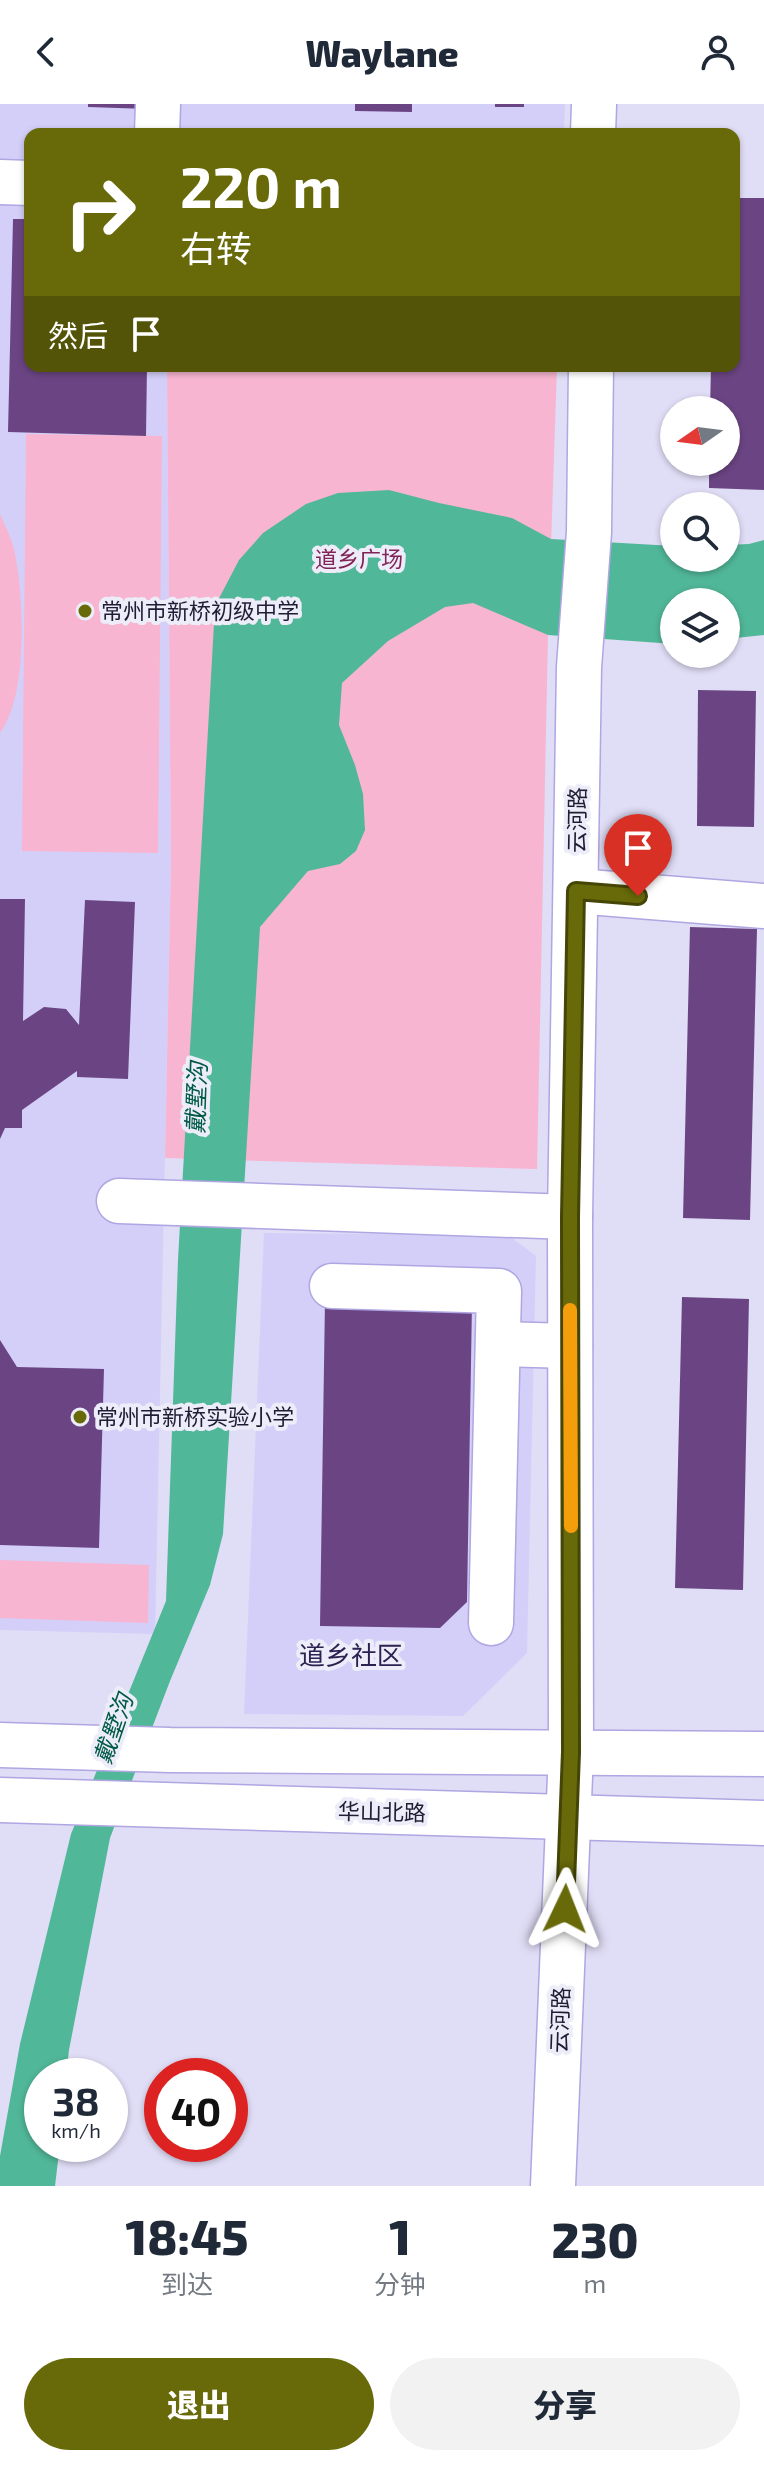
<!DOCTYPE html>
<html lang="zh">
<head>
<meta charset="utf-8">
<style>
  body { margin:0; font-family:"Exo 2","Noto Sans SC",sans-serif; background:#f2f2f3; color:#1f2937; height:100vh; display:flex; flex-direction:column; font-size:30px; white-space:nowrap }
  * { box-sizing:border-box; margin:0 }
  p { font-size:26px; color:#747a83 }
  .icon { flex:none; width:44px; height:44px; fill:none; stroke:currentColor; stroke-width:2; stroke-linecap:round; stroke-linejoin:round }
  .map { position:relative; height:2082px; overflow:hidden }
  .details { display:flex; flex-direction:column; background:#fff; flex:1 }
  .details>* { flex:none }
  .hud { position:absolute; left:24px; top:24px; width:716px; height:244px; border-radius:16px; box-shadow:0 2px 6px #0004; background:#686a0a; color:#fff; overflow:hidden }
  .needle { width:52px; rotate:256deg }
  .buttons { position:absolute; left:660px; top:292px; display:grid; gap:16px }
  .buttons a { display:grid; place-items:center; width:80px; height:80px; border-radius:50%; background:#fff; box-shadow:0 2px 6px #0004; font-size:40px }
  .speed { position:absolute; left:24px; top:1954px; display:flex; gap:16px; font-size:40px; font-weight:700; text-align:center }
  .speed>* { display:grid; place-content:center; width:104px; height:104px; border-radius:50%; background:#fff; box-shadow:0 2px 6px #0004; line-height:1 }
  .speed small { font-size:20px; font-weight:400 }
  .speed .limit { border:12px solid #d22; background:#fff; color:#111 }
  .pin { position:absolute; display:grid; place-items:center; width:68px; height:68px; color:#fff; margin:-82px -34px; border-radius:50% 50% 50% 0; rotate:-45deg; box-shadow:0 0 8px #0007 }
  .pin .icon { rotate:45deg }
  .me { position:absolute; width:88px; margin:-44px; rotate:2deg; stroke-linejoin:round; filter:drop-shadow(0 0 6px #0008) }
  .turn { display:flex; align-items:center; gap:28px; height:168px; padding:0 24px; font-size:36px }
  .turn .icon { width:104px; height:104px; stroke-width:2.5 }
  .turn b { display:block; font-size:56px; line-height:68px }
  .then { display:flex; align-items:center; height:76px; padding:0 24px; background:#0003; gap:16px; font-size:30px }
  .eta { display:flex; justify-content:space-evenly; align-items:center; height:136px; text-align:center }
  .eta b { font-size:48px; font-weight:800; line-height:56px }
  .action { display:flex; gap:16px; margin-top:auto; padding:16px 24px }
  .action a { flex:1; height:92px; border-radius:48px; background:#686a0a; color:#fff; font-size:32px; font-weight:800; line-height:92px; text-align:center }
  .action a+a { background:#f2f2f3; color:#1f2937 }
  header { display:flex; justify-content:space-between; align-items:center; height:104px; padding:0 24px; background:#fff; font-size:36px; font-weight:800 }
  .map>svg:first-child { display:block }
  .built { fill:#d4cff9 }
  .green { fill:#f7b5d1 }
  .water { fill:#51b799 }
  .building { fill:#6b4583 }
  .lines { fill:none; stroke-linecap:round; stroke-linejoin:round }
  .minor-casing { stroke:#afa6e2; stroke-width:47 }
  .major-casing { stroke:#afa6e2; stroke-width:47 }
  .minor { stroke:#fff; stroke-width:44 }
  .major { stroke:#fff; stroke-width:44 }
  .route-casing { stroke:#444506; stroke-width:20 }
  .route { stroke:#686a0a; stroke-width:14 }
  .slow { stroke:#f59e0b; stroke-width:14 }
  .poi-dot { fill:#686a0a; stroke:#edecf9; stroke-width:3 }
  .labels { text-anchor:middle; stroke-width:8; stroke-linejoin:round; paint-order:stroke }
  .park-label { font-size:22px; fill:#802355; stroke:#edecf9 }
  .poi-label { font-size:22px; fill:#201c33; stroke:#edecf9; text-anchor:start }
  .street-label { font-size:22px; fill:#201c33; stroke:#edecf9 }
  .water-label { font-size:24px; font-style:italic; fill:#005a46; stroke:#edecf9 }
  .quarter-label { font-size:26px; fill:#2d2152; stroke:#edecf9 }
</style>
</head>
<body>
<header><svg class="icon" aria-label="back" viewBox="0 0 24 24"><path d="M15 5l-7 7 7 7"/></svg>Waylane<svg class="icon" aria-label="person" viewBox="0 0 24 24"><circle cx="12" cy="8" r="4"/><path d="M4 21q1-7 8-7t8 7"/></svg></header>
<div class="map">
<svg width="764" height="2082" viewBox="0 0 764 2082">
  <rect width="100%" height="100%" fill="#e0ddf6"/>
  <g class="built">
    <polygon points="0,0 565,0 564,30 30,30 30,262 167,262 171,757 155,1530 0,1526"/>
    <polygon points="264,1129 508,1131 536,1152 527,1549 463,1612 244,1610"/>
  </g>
  <g class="green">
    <polygon points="167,262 557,262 548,531 537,1065 165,1054 171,757"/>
    <polygon points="26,330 162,332 158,749 22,747"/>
    <path d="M0,410c5,12 11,23 14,35 10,46 15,145 -14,184z"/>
    <polygon points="0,1456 149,1461 148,1519 0,1514"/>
  </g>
  <polygon class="water" points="389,386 439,399 512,414 551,435 674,442 674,454 726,454 726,441 749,440 764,436 764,531 726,535 726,498 674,498 674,540 548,531 473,499 445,503 388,537 342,579 339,621 355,661 363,690 365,726 356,747 340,760 308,767 260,823 223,1430 210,1481 170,1577 110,1734 69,1946 66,1972 42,1972 42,2040 60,2040 55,2082 0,2082 0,2052 20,1940 71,1730 166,1497 178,1156 215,502 239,456 263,429 306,400 338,389"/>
  <g class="building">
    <polygon points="88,0 148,0 148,5 88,3"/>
    <polygon points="355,0 412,0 412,8 355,7"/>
    <rect x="495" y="0" width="29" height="3"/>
    <polygon points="734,94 764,94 764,386 709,384 709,358 726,358 726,306 710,306 711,262 734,262"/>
    <polygon points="13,115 30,115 30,262 147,262 146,332 8,328"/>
    <polygon points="698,586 756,587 754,723 697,722"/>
    <polygon points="0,795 25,795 23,917 44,903 66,905 79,921 85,796 135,798 128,975 77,973 77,967 22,1006 22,1024 5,1024 0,1035"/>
    <polygon points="690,823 757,825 750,1116 683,1114"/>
    <polygon points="682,1193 749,1195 743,1486 675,1484"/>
    <polygon points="325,1196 472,1199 467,1498 440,1524 320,1522"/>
    <polygon points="0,1236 17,1263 104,1265 99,1444 0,1441"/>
  </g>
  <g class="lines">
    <defs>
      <g id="minor">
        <polyline points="157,30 158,0"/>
        <polyline points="593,30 594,0"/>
        <polyline points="0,78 30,79"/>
        <polyline points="576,787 764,802"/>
        <polyline points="119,1097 570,1113"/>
        <polyline points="332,1182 499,1187 491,1519"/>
        <polyline points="498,1240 570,1242"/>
        <polyline points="553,2082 571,1648 570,1113 579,563 589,428 591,262"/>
      </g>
      <g id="major">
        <polyline points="0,1641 170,1646 764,1650"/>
        <polyline points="0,1696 764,1719"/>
      </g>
    </defs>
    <use href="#minor" class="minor-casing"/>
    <use href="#major" class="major-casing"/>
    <use href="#minor" class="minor"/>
    <use href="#major" class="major"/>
  </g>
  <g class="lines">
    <defs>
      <polyline id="route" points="565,1805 571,1648 570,1113 576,787 638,792"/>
    </defs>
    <use href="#route" class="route-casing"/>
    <use href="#route" class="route"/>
    <polyline class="slow" points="570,1206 571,1422"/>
  </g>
  <g class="poi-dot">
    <circle cx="85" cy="507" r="8"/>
    <circle cx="80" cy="1313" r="8"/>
  </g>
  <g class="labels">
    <g class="park-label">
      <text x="359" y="463">道乡广场</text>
    </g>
    <g class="poi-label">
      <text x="101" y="515">常州市新桥初级中学</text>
      <text x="96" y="1321">常州市新桥实验小学</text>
    </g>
    <g class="street-label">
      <text transform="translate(577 716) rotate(-89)" y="8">云河路</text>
      <text transform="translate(382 1708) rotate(1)" y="8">华山北路</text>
      <text transform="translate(560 1916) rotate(-88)" y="8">云河路</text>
    </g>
    <g class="water-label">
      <text transform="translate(197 994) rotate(-88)" y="8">戴墅沟</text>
      <text transform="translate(114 1625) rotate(-71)" y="8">戴墅沟</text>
    </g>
    <g class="quarter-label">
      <text x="351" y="1561">道乡社区</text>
    </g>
  </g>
</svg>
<div class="buttons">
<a><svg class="needle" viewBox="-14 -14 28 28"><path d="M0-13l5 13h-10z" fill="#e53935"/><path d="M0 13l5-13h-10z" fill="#747a83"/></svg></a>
<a><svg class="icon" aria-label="search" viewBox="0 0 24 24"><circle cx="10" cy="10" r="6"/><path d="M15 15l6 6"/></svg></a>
<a><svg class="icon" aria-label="layers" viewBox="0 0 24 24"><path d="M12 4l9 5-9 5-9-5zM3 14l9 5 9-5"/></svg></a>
</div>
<div class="speed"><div>38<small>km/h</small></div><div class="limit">40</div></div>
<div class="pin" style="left:638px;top:792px;background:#d93025"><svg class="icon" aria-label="arrive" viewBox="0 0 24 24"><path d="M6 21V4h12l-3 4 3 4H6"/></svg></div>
<svg class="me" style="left:565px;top:1805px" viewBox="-20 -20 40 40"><path d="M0-17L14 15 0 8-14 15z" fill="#686a0a" stroke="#fff" stroke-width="4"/></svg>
<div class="hud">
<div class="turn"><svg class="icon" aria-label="right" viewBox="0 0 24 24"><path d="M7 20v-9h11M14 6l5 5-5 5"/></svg><div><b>220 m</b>右转</div></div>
<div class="then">然后<svg class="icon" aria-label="arrive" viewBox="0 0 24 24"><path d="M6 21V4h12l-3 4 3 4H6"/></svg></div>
</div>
</div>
<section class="details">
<div class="eta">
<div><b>18:45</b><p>到达</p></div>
<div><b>1</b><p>分钟</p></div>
<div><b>230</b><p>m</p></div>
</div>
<div class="action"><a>退出</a><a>分享</a></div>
</section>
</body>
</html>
